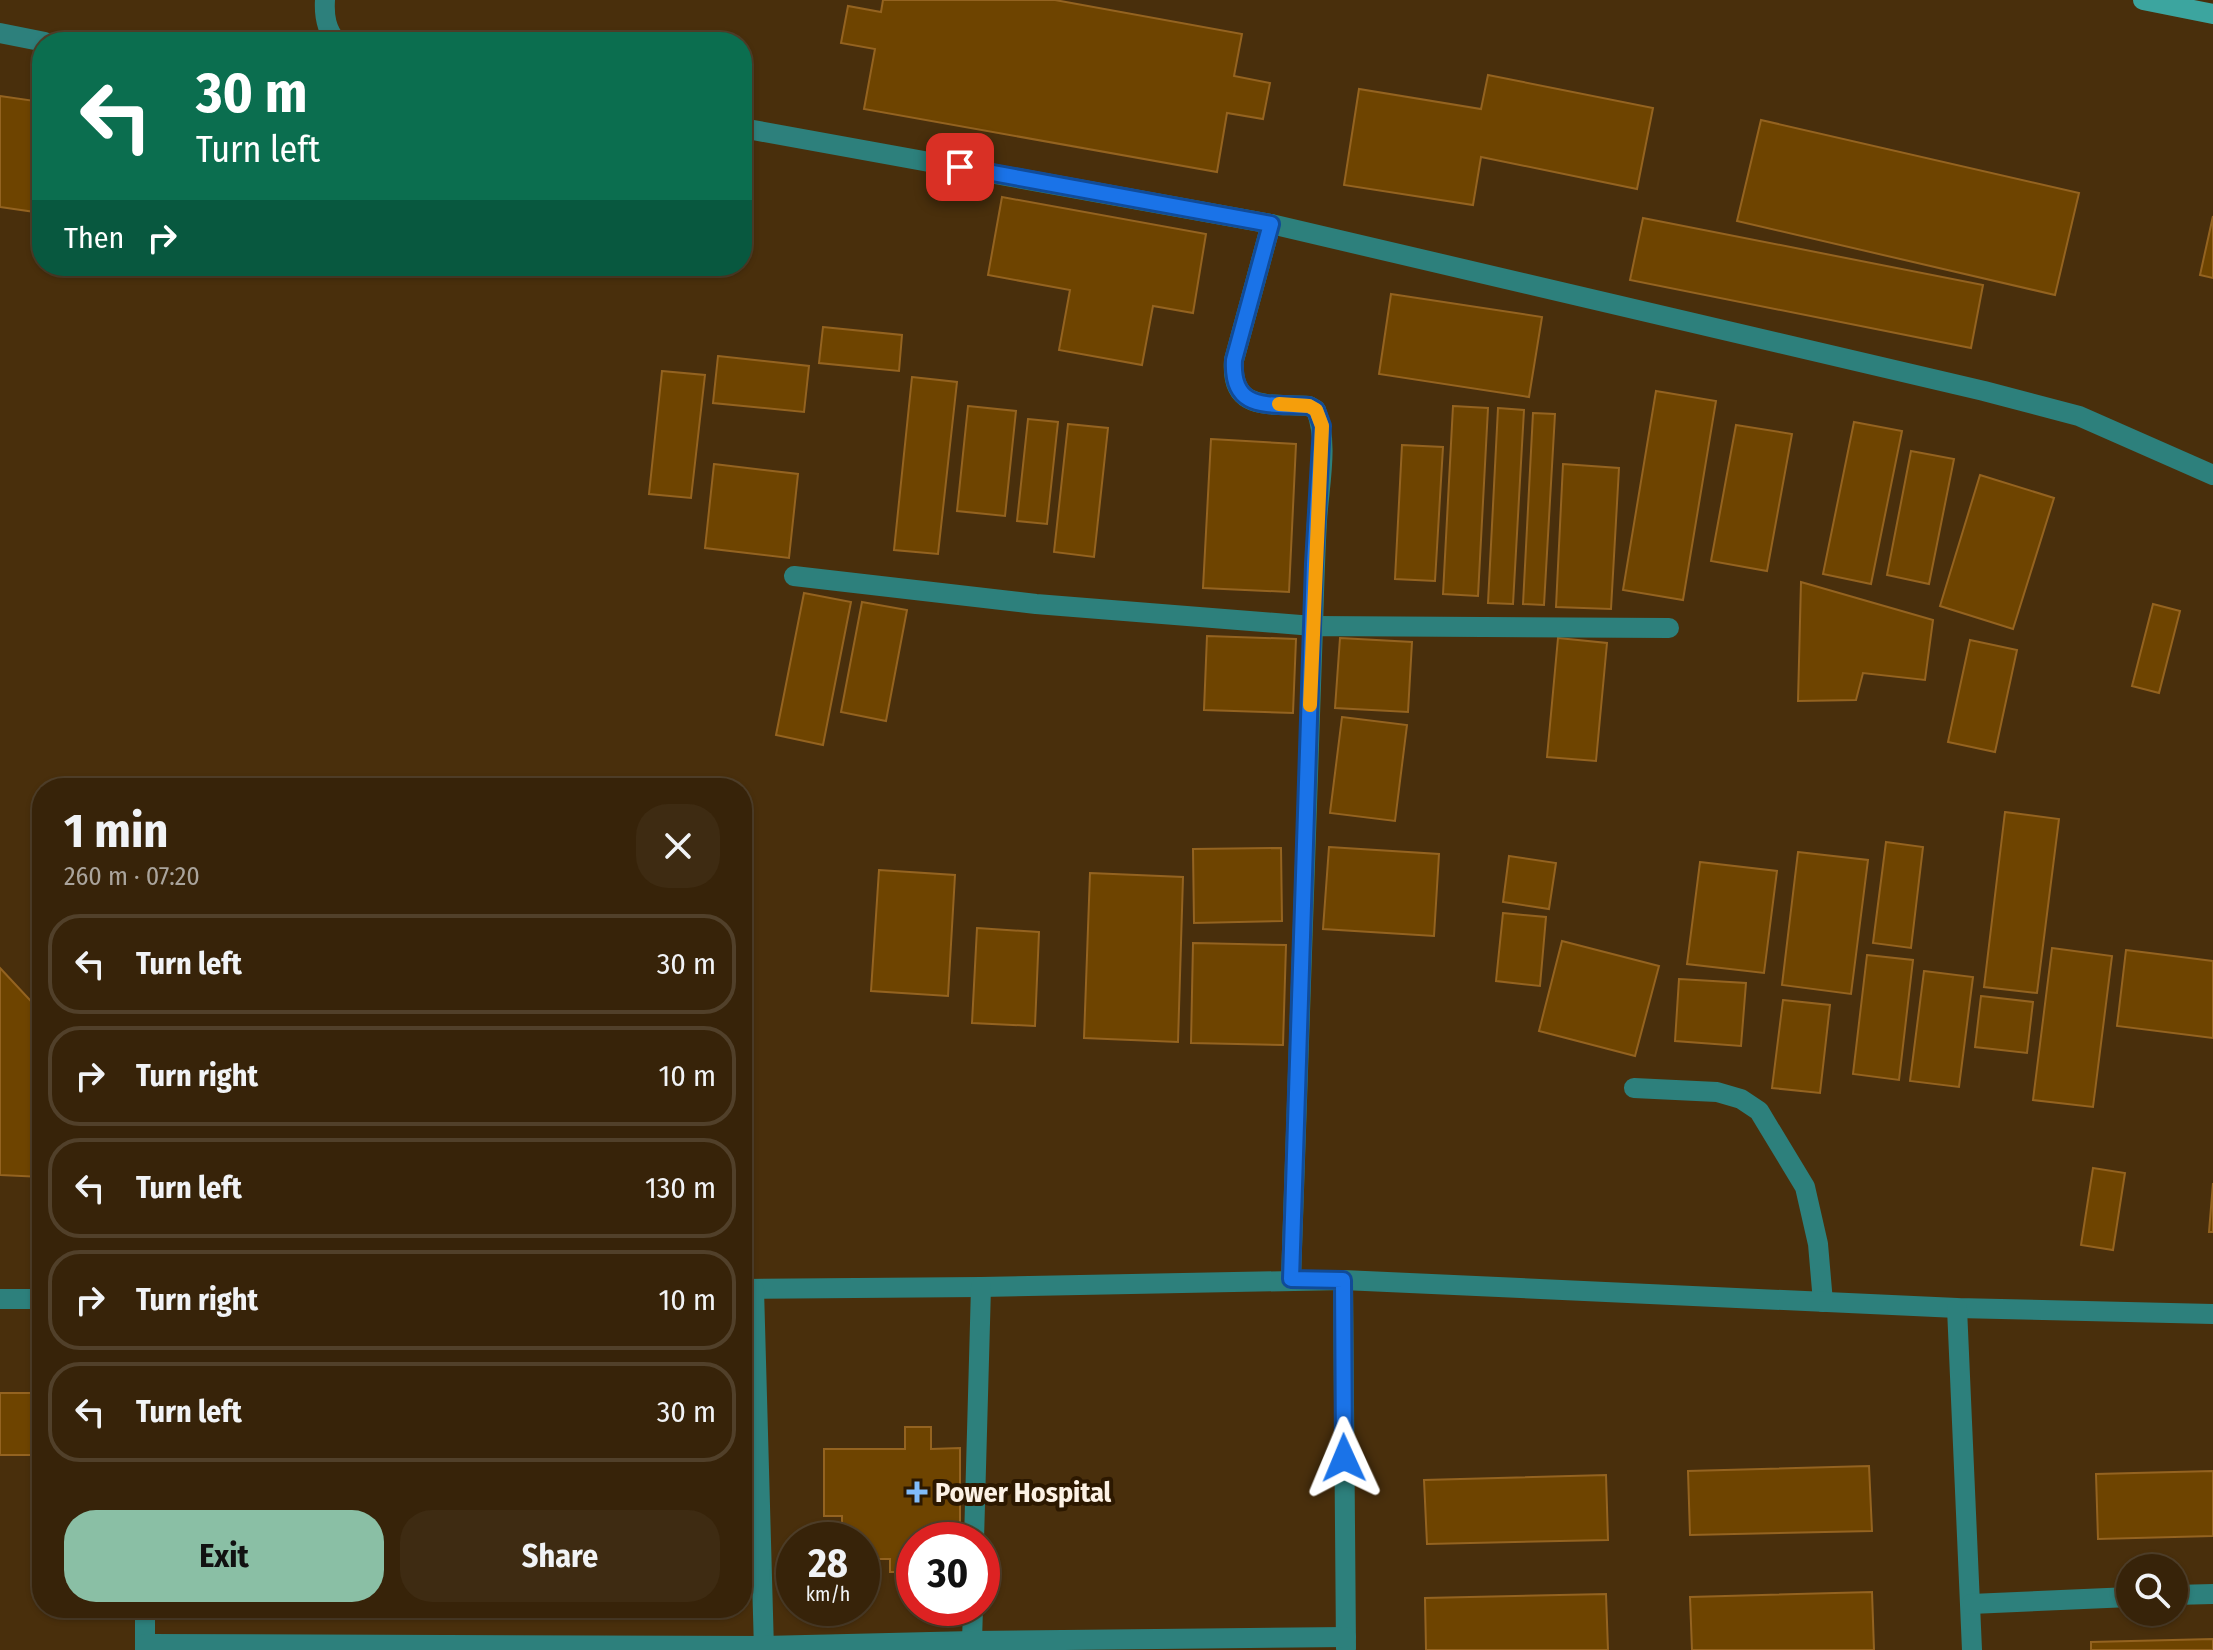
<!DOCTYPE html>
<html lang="en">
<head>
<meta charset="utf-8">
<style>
  body { margin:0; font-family:"Fira Sans Condensed",sans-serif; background:#3e2b12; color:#f1f3f6; height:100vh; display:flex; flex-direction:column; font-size:30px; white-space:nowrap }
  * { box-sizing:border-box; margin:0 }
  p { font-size:26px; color:#aaa49c }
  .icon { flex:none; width:44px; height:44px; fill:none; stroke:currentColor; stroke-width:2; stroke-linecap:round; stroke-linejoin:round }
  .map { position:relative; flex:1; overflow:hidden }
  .side { position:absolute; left:32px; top:778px; width:720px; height:840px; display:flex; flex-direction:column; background:#372309; border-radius:32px; box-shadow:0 2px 6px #0004,0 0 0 2px #51402a }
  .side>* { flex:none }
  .guide { position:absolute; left:32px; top:32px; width:720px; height:244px; border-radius:32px; box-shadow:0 2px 6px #0004,0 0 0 2px #51402a; background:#0b6e4f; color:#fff; overflow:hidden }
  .fabs { position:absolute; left:2116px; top:1554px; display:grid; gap:16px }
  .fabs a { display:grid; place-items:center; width:72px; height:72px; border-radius:50%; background:#372309; box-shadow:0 2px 6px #0004,0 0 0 2px #51402a; font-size:40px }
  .speed { position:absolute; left:776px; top:1522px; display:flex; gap:16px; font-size:40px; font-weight:700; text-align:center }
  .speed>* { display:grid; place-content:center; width:104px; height:104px; border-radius:50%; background:#372309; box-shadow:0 2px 6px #0004,0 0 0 2px #51402a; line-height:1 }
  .speed small { font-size:20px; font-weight:400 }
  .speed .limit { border:12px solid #d22; background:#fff; color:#111 }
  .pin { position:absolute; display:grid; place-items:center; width:68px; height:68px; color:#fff; margin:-34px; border-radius:16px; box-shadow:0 4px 12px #0006 }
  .me { position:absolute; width:88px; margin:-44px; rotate:359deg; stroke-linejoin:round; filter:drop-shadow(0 0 6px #0008) }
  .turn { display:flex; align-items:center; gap:28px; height:168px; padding:0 32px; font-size:36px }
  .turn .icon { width:104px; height:104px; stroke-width:2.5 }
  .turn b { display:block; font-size:56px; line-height:68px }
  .then { display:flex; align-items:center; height:76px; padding:0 32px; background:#0003; gap:16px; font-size:30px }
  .round { display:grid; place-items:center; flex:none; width:84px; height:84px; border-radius:32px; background:#3e2b12 }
  .summary { display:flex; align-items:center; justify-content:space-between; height:136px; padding:0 32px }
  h1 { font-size:48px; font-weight:700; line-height:60px }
  .cta { display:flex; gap:16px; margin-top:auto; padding:16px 32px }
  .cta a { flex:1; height:92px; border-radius:32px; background:#8abfa5; color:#111; font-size:32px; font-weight:700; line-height:92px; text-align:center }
  .cta a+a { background:#3e2b12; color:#f1f3f6 }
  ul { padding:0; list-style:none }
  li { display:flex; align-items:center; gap:24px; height:100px; margin:0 16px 12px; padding:0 16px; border:4px solid #51402a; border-radius:32px }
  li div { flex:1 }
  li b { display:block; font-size:30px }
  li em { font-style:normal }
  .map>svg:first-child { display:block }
  .building { fill:#6e4400; stroke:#946320; stroke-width:2 }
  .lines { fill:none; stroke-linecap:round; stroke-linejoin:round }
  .street { stroke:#2d807c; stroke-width:20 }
  .secondary { stroke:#3ca59f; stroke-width:20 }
  .route-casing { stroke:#114b97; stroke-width:20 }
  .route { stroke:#1a73e8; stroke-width:14 }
  .slow { stroke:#f59e0b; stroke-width:14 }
  .poi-dot { fill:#81bcfa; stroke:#2c1800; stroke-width:3 }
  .labels { text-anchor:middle; stroke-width:8; stroke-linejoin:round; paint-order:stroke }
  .poi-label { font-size:28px; font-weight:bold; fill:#fdf2e5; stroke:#2c1800; text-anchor:start }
</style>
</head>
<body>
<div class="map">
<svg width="2213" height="1650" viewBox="0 0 2213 1650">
  <rect width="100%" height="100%" fill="#492f0c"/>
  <g class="building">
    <polygon points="883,0 1055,0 1242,34 1234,76 1270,83 1263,119 1227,113 1217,172 864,109 875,49 841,43 848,6 881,12"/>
    <polygon points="1488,75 1653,108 1637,189 1481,157 1473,205 1344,185 1359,89 1481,109"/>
    <polygon points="0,96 42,102 42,213 0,207"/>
    <polygon points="1761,120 2079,193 2055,295 1737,221"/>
    <polygon points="1002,197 1206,234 1193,313 1153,306 1142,365 1059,350 1070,290 988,275"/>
    <polygon points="2213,216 2213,278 2200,275"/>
    <polygon points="1643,218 1983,285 1971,348 1630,280"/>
    <polygon points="1391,294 1542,317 1529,397 1379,374"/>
    <polygon points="823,327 902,335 899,371 819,363"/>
    <polygon points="718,356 809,366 804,412 713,403"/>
    <polygon points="662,371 705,375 691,498 649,494"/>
    <polygon points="912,377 957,382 938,554 894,550"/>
    <polygon points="1656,391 1716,401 1683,600 1623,590"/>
    <polygon points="968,406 1016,411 1005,516 957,511"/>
    <polygon points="1453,406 1488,408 1478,596 1443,594"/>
    <polygon points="1498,408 1524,410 1513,604 1488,603"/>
    <polygon points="1533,413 1555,414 1544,605 1523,604"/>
    <polygon points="1028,419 1058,422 1047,524 1017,521"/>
    <polygon points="1854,422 1902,431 1871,584 1823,574"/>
    <polygon points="1068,424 1108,428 1094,557 1054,552"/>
    <polygon points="1736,425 1792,434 1767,571 1711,561"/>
    <polygon points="1211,439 1296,444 1289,592 1203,588"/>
    <polygon points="1402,445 1443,447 1435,581 1395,579"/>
    <polygon points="1911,451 1954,459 1929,584 1887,575"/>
    <polygon points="714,464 798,474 789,558 705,548"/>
    <polygon points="1563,464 1619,468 1611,609 1556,607"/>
    <polygon points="1980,475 2054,498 2013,629 1940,606"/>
    <polygon points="1801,582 1933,620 1925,680 1863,673 1856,700 1798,701"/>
    <polygon points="804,593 851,602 823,745 776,735"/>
    <polygon points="862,602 907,610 886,721 841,712"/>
    <polygon points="2153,604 2180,611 2159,693 2132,686"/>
    <polygon points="1207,636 1296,639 1293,713 1204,710"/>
    <polygon points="1340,638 1412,642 1408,712 1335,708"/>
    <polygon points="1558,638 1607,643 1596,761 1547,757"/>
    <polygon points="1970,640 2017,650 1995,752 1948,742"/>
    <polygon points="1342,717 1407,725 1395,821 1330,813"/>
    <polygon points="2005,812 2059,819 2037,993 1984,987"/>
    <polygon points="1886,842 1923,847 1911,948 1873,943"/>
    <polygon points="1329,847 1439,854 1434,936 1323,929"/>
    <polygon points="1281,848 1282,921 1194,923 1193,849"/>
    <polygon points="1798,852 1868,860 1851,994 1782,985"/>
    <polygon points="1509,856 1556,863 1549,909 1503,902"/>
    <polygon points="1700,862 1777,871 1764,973 1687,964"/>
    <polygon points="879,870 955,875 948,996 871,991"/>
    <polygon points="1090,873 1183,877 1178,1042 1084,1038"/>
    <polygon points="1503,913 1546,917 1540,986 1496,981"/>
    <polygon points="977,928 1039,932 1035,1026 972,1023"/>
    <polygon points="1562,941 1659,966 1635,1056 1539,1031"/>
    <polygon points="1193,943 1286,945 1283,1045 1191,1043"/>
    <polygon points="2052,948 2112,956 2093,1107 2033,1100"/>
    <polygon points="2126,950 2213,961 2213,1038 2117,1026"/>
    <polygon points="1867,955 1913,960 1899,1080 1853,1074"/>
    <polygon points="0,968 42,1013 42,1177 0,1175"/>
    <polygon points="1924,971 1973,977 1959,1087 1910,1081"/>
    <polygon points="1679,979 1746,983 1741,1046 1675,1041"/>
    <polygon points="1981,996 2033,1002 2027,1053 1975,1047"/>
    <polygon points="1783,1000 1830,1005 1820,1093 1772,1088"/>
    <polygon points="2093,1168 2125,1173 2113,1250 2081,1245"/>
    <polygon points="2213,1183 2213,1232 2209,1232"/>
    <rect x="0" y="1393" width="42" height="62"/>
    <polygon points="905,1427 931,1427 931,1449 960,1448 960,1540 914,1540 914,1572 890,1572 890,1559 864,1559 864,1541 842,1540 842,1516 824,1516 824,1449 905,1449"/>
    <polygon points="1869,1466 1872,1531 1690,1535 1688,1471"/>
    <polygon points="2213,1471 2213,1536 2098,1539 2096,1474"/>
    <polygon points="1606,1475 1608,1540 1427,1544 1424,1480"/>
    <polygon points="1872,1592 1874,1650 1692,1650 1690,1597"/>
    <polygon points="1606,1594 1608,1650 1426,1650 1425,1598"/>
    <polygon points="2213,1639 2213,1650 2091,1650 2091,1642"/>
  </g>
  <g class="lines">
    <g class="street">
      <path d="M325,0c-1,16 1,30 12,42"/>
      <polyline points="0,33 45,42"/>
      <polyline points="742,128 1271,224 1984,391 2079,416 2213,475"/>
      <path d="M794,576l242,28 277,22c1,-35 2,-70 4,-105 2,-36 12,-77 -1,-111l-7,-4c-38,-3 -79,7 -75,-46l37,-136"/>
      <polyline points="1634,1088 1717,1092 1741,1099 1759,1111 1805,1187 1818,1244 1823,1302"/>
      <polyline points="1291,1279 1313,626 1669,628"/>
      <polyline points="1343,1280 1346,1648"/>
      <polyline points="742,1289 981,1287 1343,1280 1957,1308 2213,1314"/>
      <polyline points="754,1289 764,1650"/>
      <polyline points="0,1299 42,1299"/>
      <polyline points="1957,1308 1972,1650"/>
      <polyline points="974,1540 981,1287"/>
      <polyline points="2174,1595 2213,1594"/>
      <polyline points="1971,1604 2130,1597"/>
      <polyline points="145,1608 145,1650"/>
      <polyline points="972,1641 973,1608"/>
      <polyline points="145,1644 764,1646 972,1641 1346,1637"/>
    </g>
    <polyline class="secondary" points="2143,0 2213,14"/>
  </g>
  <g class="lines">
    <defs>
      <path id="route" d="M960,167l311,57 -37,136c-3,53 36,43 75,46l7,4 6,16 -8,138 -23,715 52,1 1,178"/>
    </defs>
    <use href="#route" class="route-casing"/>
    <use href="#route" class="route"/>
    <polyline class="slow" points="1279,404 1309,406 1316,410 1322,426 1310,705"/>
  </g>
  <path class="poi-dot" d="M913 1480h8v8h8v8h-8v8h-8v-8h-8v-8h8z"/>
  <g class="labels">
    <g class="poi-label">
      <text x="935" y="1502">Power Hospital</text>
    </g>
  </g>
</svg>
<div class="fabs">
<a><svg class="icon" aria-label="search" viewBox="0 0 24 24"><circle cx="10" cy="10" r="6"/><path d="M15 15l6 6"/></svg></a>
</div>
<div class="speed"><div>28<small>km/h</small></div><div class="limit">30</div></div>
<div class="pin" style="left:960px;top:167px;background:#d93025"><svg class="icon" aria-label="arrive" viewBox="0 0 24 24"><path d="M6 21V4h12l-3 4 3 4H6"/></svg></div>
<svg class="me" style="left:1344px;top:1458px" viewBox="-20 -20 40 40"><path d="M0-17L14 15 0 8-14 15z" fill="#1a73e8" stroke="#fff" stroke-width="4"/></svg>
<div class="guide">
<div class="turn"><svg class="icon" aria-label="left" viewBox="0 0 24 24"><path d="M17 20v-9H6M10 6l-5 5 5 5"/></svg><div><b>30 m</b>Turn left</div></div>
<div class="then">Then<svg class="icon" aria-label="right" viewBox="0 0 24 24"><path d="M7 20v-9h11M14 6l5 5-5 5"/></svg></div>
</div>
<section class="side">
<div class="summary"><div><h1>1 min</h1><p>260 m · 07:20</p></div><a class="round"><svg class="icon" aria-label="close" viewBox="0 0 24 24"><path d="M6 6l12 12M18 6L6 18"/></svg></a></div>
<ul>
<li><svg class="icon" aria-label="left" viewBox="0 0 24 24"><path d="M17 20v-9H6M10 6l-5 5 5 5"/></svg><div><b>Turn left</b></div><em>30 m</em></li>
<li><svg class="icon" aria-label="right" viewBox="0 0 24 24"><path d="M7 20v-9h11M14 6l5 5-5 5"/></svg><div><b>Turn right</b></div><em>10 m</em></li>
<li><svg class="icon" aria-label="left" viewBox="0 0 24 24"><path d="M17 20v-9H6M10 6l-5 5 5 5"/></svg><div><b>Turn left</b></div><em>130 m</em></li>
<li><svg class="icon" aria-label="right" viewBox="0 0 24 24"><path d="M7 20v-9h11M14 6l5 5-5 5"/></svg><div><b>Turn right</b></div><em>10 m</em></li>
<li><svg class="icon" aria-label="left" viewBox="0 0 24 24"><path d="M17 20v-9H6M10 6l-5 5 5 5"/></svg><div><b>Turn left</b></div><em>30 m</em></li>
</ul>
<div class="cta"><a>Exit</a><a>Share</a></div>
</section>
</div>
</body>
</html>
